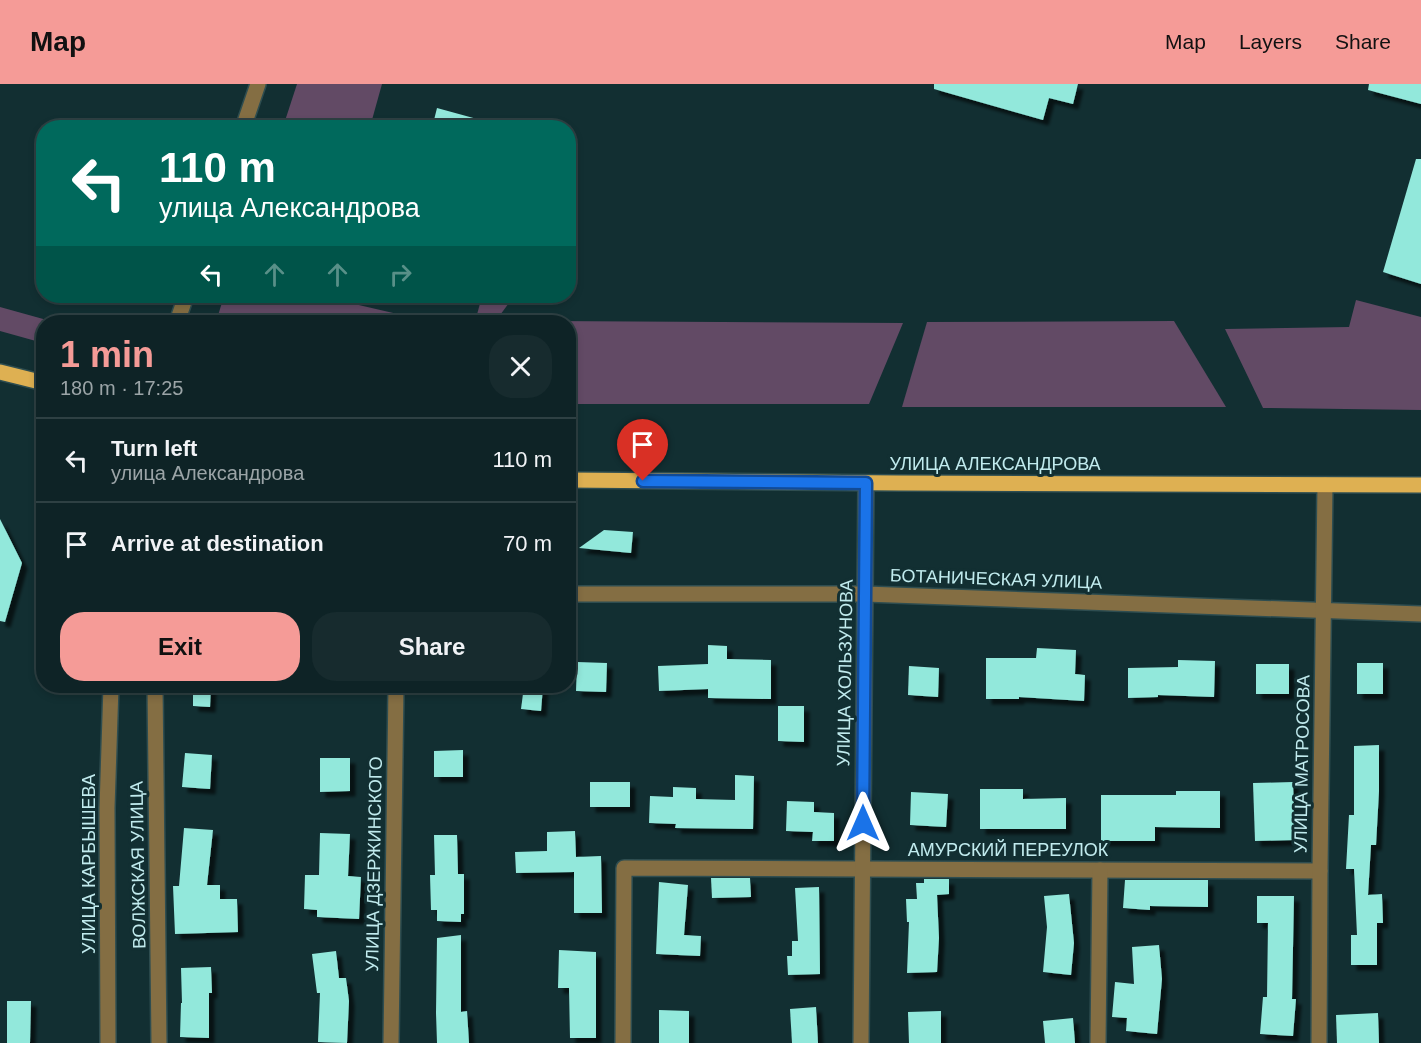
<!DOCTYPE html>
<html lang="en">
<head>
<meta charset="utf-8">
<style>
  body { margin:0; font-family:Arial,sans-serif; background:#172b2e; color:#f1f3f6; height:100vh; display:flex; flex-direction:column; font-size:22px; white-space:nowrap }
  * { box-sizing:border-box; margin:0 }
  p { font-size:20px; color:#9ba4a7 }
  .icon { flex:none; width:33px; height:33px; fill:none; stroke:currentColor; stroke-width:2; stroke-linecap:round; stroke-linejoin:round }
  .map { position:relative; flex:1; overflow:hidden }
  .details { position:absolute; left:36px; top:231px; width:540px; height:378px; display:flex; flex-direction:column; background:#0e2326; border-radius:24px; box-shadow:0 3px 9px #0003,0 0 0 2px #2e4043 }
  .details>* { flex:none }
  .guide { position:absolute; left:36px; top:36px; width:540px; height:183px; border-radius:24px; box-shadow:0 3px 9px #0003,0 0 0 2px #2e4043; background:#00695c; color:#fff; overflow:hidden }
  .pin { position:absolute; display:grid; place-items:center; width:51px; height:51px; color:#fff; margin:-62px -26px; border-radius:50% 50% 50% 0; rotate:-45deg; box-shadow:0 0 6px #0007 }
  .pin .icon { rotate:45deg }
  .me { position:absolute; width:66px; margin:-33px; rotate:0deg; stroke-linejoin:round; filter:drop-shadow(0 0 4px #0008) }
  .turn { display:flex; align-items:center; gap:21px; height:126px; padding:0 24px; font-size:27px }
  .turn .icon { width:78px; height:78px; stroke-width:2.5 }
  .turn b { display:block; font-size:42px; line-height:51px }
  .lanes { display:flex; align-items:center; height:57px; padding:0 24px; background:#0003; justify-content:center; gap:30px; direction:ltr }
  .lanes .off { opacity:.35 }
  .round { display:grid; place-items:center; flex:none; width:63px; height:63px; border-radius:24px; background:#172b2e }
  .overview { display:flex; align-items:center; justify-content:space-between; height:102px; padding:0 24px }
  h1 { font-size:36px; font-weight:600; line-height:45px; color:#f59b97 }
  .primary-button { display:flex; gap:12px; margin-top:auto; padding:12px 24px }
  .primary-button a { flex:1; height:69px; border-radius:24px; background:#f59b97; color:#111; font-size:24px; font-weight:600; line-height:69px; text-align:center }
  .primary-button a+a { background:#172b2e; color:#f1f3f6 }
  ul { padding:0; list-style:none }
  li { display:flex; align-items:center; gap:18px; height:84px; padding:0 24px; border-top:2px solid #2e4043 }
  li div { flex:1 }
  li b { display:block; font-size:22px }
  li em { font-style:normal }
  header { display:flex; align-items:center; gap:36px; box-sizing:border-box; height:84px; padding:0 30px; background:#f59b97; color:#111 }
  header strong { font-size:28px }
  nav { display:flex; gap:33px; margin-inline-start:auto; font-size:21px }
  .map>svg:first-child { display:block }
  .green { fill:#624a65 }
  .building { fill:#92e8db; filter:url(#shadow) }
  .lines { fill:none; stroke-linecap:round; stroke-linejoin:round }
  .minor-casing { stroke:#2e4d50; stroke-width:18 }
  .major-casing { stroke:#2e4d50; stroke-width:18 }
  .minor { stroke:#846e43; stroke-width:15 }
  .major { stroke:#deb052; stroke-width:15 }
  .route-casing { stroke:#114b97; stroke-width:15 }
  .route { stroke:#1a73e8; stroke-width:10 }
  .labels { text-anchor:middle; stroke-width:6; stroke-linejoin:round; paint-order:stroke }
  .street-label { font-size:18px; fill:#c1ebee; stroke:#122f32 }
</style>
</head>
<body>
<header>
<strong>Map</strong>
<nav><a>Map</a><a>Layers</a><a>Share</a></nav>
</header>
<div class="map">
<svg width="1421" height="959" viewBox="0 0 1421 959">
  <defs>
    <filter id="shadow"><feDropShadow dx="5.5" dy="5.5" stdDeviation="1.5" flood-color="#0009"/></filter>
  </defs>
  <rect width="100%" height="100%" fill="#122f32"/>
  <g class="green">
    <polygon points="297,0 382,0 370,43 283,43"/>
    <polygon points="224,212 320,212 432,238 216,238"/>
    <polygon points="482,212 514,212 495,238 475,238"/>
    <polygon points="1356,216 1421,233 1421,326 1263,324 1225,245 1349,243"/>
    <polygon points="0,223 54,238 44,238 43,259 0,247"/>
    <polygon points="548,237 903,239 869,320 569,320 568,238 547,238"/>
    <polygon points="1174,237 1226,323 902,323 927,238"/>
  </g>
  <g class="building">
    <polygon points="934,0 1078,0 1073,20 1049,14 1043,36 934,5"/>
    <polygon points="1369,0 1421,0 1421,20 1368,6"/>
    <polygon points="437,24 488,38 487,44 432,44"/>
    <polygon points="1416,75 1421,75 1421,200 1383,188"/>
    <polygon points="0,435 22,479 5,538 0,537"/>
    <polygon points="604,446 633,448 631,469 579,464"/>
    <polygon points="708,561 727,562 727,575 771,576 771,615 708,614 708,605 659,607 658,582 708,580"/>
    <polygon points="1037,564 1076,566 1075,590 1085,591 1084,617 1019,613 1019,615 986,615 986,574 1036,574"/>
    <polygon points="1178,576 1215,577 1214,613 1158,611 1158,613 1128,614 1128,584 1178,583"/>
    <polygon points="577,578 607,579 606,608 576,607"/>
    <rect x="1357" y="579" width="26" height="31"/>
    <rect x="1256" y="580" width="33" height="30"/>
    <polygon points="909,582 939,584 938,613 908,611"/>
    <polygon points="193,602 211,602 210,623 193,622"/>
    <polygon points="524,602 543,602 541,627 521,625"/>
    <polygon points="778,622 804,622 804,658 778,657"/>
    <polygon points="1379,661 1379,707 1376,761 1371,761 1368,811 1382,810 1383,839 1377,839 1377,881 1351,881 1351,851 1357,851 1354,785 1346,785 1349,731 1354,731 1354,662"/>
    <polygon points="463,666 463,693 434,693 434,667"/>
    <polygon points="185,669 212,671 210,705 182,703"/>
    <polygon points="320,674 350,674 350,707 320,708"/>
    <polygon points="735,691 754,692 753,745 675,744 676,740 649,739 650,712 673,713 673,703 696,704 696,715 735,716"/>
    <rect x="590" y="698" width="40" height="25"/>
    <polygon points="1293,698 1295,756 1255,757 1253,699"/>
    <polygon points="980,705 1023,705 1023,715 1066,714 1066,745 980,745"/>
    <polygon points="1176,707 1220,707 1220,744 1155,743 1155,757 1101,757 1101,711 1176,711"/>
    <polygon points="911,708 948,710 946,743 910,741"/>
    <polygon points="787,717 814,718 814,728 834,729 834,757 812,757 813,748 786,747"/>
    <polygon points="184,744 213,746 207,801 220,801 220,815 237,815 238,848 175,850 173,802 179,802"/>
    <polygon points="575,747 576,773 601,772 602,829 574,829 574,788 516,789 515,768 547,767 547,748"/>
    <polygon points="320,749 350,750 348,792 361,793 359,835 317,833 317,826 304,825 305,791 319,791"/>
    <polygon points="434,751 457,751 458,790 464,790 464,830 461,830 461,838 437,837 437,826 431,826 430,791 435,791"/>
    <polygon points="711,794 750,794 751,813 712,814"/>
    <polygon points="924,795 949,795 949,810 937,811 939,854 937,888 907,889 909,838 907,838 906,815 917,815 916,799 924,799"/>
    <polygon points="1125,796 1208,796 1208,823 1150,822 1150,826 1123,824"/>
    <polygon points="659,798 688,801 684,851 701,852 700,872 656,870"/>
    <polygon points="819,803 820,890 788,891 787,872 792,872 792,857 798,857 795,804"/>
    <polygon points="1069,810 1074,859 1071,891 1043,888 1047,843 1044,812"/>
    <polygon points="1257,812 1294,812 1292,915 1296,915 1293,952 1260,950 1263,913 1267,913 1268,839 1257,839"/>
    <polygon points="461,851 461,928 467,927 469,959 437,959 436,929 437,854"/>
    <polygon points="1159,861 1162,895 1157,950 1126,947 1127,934 1112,933 1115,898 1134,900 1132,863"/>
    <polygon points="559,866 596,868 596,954 570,954 569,904 558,904"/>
    <polygon points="336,867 339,894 346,894 349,917 347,959 318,958 320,909 317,909 312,870"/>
    <polygon points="211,883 212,909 209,909 209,954 180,953 181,919 182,919 181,884"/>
    <polygon points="7,917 31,917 30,959 7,959"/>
    <polygon points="816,923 818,959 792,959 790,925"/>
    <polygon points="659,926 689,927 689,959 659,959"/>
    <polygon points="941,927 941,959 909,959 908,928"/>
    <polygon points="1378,929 1379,959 1337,959 1336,931"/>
    <polygon points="1073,934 1075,959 1045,959 1043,937"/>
  </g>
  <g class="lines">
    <defs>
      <g id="minor">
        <polyline points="243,44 258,0"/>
        <polyline points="177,238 186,212"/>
        <polyline points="568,510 865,510 1421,530"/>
        <polyline points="155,602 159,959"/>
        <polyline points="108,959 107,724 111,602"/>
        <polyline points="391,959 396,602"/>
        <polyline points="623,959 624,784 1320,787"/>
        <polyline points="861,959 866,399"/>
        <polyline points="1098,959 1100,786"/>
        <polyline points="1319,959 1320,787 1325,401"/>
      </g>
      <g id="major">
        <polyline points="0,288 44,299"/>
        <polyline points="568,396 899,399 1421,401"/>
      </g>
    </defs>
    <use href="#minor" class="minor-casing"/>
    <use href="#major" class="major-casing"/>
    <use href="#minor" class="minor"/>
    <use href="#major" class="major"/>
  </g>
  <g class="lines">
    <defs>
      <polyline id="route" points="643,397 866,399 863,739"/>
    </defs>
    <use href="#route" class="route-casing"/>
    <use href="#route" class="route"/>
  </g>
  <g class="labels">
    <g class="street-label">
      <text x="995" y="386">УЛИЦА АЛЕКСАНДРОВА</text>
      <text transform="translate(996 495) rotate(2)" y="6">БОТАНИЧЕСКАЯ УЛИЦА</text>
      <text transform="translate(845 589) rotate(-89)" y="6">УЛИЦА ХОЛЬЗУНОВА</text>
      <text transform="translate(1302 680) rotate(-89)" y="6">УЛИЦА МАТРОСОВА</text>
      <text x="1008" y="772">АМУРСКИЙ ПЕРЕУЛОК</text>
      <text transform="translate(89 780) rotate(-90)" y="6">УЛИЦА КАРБЫШЕВА</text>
      <text transform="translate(374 780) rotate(-89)" y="6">УЛИЦА ДЗЕРЖИНСКОГО</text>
      <text transform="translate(138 781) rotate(-91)" y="6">ВОЛЖСКАЯ УЛИЦА</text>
    </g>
  </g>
</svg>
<div class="pin" style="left:643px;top:397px;background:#d93025"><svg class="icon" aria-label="arrive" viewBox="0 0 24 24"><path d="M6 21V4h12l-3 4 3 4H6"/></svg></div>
<svg class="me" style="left:863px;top:739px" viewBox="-20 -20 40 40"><path d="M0-17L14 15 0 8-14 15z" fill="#1a73e8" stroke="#fff" stroke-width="4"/></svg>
<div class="guide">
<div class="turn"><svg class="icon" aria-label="left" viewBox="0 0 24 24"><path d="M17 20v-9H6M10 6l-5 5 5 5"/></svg><div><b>110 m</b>улица Александрова</div></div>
<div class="lanes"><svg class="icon" aria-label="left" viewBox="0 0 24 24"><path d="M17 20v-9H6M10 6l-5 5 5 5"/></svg><svg class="icon off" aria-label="ahead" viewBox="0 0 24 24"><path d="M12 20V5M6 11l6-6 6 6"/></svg><svg class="icon off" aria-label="ahead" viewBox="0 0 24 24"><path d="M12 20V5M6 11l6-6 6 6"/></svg><svg class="icon off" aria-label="right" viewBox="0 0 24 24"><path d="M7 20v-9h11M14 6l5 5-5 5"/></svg></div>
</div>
<section class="details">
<div class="overview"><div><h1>1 min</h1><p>180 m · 17:25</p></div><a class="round"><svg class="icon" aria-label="close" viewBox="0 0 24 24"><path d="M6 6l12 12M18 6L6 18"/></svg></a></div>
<ul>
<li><svg class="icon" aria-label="left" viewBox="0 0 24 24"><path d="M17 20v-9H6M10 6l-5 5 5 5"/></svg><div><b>Turn left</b><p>улица Александрова</p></div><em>110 m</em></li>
<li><svg class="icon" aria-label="arrive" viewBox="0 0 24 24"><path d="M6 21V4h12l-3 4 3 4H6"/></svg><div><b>Arrive at destination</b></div><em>70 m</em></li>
</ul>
<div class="primary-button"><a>Exit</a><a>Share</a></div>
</section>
</div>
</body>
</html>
